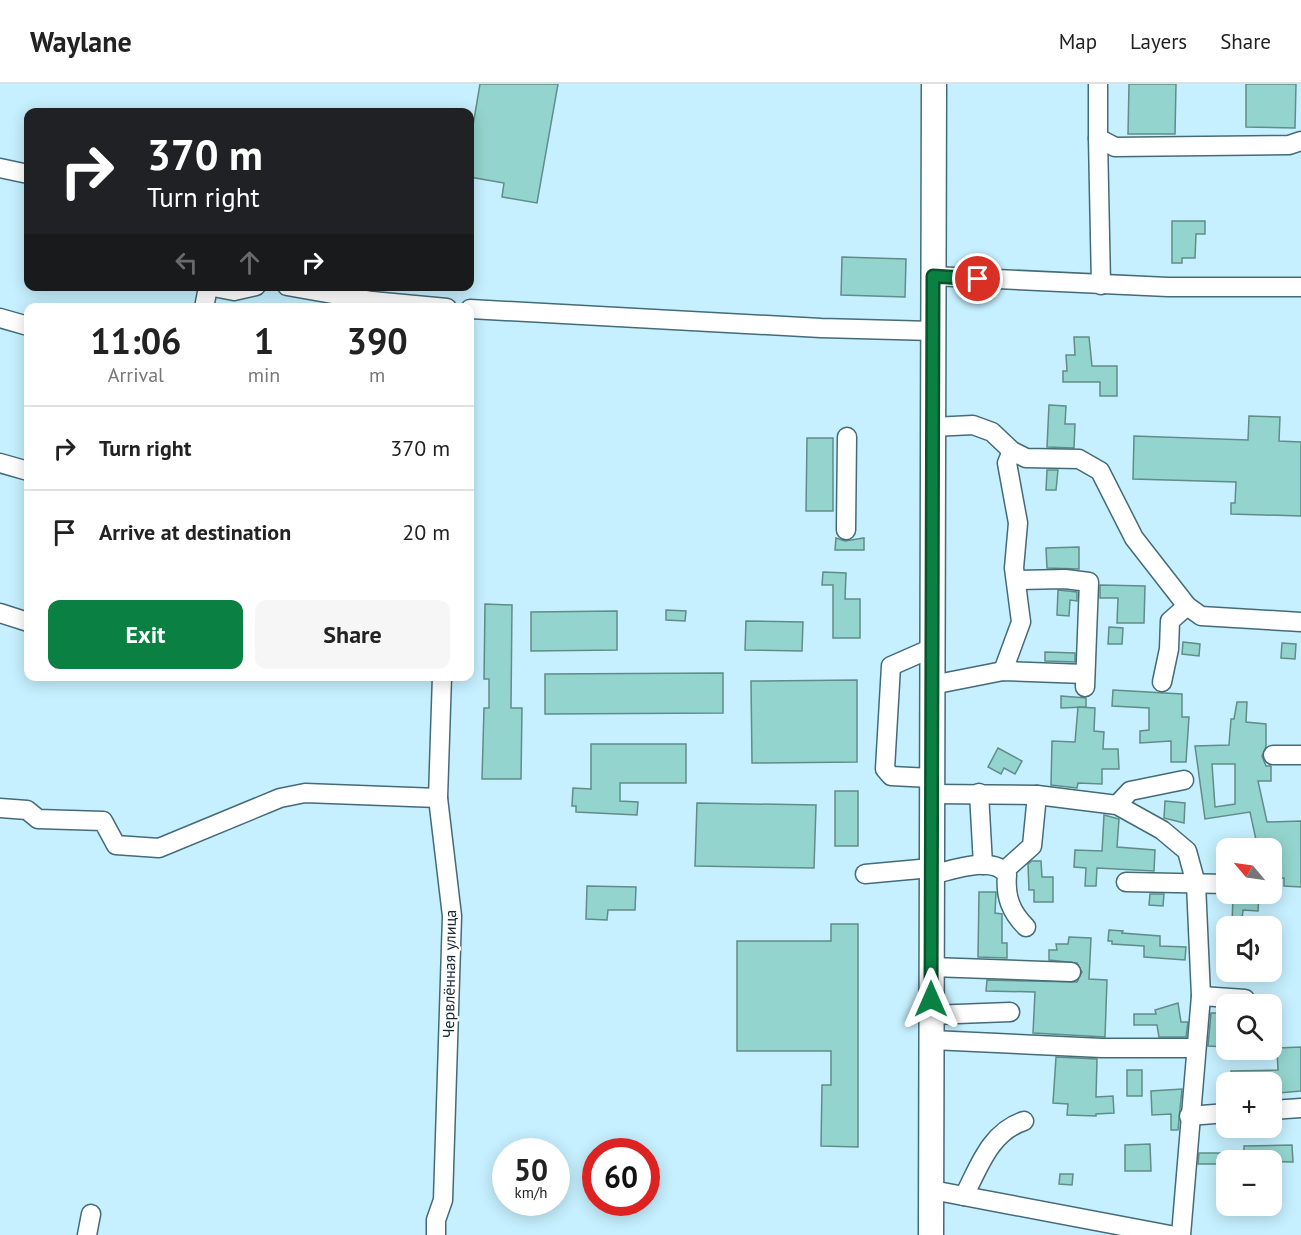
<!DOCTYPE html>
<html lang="en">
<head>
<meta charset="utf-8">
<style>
  body { margin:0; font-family:"PT Sans",sans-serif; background:#f6f6f6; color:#222; height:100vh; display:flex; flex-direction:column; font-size:22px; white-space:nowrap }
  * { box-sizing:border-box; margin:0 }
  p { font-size:20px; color:#767676 }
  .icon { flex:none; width:33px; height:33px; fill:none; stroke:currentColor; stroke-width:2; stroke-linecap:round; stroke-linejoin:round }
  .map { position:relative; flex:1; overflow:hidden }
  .sheet { position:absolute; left:24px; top:219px; width:450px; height:378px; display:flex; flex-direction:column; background:#fff; border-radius:12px; box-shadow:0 3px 15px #0003 }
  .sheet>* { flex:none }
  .top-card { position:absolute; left:24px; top:24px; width:450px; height:183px; border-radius:12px; box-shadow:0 3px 15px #0003; background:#202124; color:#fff; overflow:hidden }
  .needle { width:39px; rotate:299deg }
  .controls { position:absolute; left:1216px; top:754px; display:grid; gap:12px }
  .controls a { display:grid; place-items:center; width:66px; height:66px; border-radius:12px; background:#fff; box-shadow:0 3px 15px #0003; font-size:30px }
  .speed { position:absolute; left:492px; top:1054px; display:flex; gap:12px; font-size:30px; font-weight:700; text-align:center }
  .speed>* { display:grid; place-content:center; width:78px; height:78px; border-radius:50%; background:#fff; box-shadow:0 3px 15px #0003; line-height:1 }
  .speed small { font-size:15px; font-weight:400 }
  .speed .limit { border:9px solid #d22; background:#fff; color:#111 }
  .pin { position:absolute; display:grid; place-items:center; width:51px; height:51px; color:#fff; margin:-26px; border:3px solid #fff; border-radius:50%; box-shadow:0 2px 6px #0007 }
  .me { position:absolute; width:66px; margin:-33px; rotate:0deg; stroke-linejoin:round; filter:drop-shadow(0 0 4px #0008) }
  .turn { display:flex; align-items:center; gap:21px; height:126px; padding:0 24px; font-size:27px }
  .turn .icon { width:78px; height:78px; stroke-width:2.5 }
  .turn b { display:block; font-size:42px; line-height:51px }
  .lanes { display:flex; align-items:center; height:57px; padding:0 24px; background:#0003; justify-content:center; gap:30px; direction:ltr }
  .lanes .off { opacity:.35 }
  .eta { display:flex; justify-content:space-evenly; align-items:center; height:102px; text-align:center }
  .eta b { font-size:36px; font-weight:700; line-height:42px }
  .cta { display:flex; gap:12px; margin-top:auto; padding:12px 24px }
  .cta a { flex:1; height:69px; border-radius:12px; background:#0b8043; color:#fff; font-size:24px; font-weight:700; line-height:69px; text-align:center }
  .cta a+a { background:#f6f6f6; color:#222 }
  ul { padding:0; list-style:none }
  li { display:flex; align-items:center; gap:18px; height:84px; padding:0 24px; border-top:2px solid #e0e0e0 }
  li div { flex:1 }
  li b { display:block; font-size:22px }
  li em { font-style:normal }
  header { display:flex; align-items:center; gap:36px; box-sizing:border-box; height:84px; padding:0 30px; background:#fff; border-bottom:2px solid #e0e0e0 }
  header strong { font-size:28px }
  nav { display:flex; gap:33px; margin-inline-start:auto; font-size:21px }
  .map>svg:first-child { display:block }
  .building { fill:#93d5ce; stroke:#618c87; stroke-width:1.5; fill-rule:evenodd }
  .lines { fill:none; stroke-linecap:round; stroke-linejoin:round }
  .minor-casing { stroke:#446b78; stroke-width:21 }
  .major-casing { stroke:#446b78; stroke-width:27 }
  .minor { stroke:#fff; stroke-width:18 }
  .major { stroke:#fff; stroke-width:24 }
  .route-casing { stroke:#07532c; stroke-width:15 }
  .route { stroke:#0b8043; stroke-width:10 }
  .labels { text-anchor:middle; stroke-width:4.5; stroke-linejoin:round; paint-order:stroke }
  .street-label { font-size:16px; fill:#192a2f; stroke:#fff }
</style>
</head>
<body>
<header>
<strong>Waylane</strong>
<nav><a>Map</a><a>Layers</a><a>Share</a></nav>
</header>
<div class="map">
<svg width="1301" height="1151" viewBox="0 0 1301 1151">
  <rect width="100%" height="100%" fill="#c6f0ff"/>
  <g class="building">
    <polygon points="480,0 558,0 537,119 502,113 504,99 470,93 470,59"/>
    <polygon points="1129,0 1176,0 1175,50 1128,50"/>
    <polygon points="1246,0 1296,0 1295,44 1246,43"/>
    <polygon points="1172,137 1205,137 1205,150 1196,150 1195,174 1182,174 1182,179 1172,179"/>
    <polygon points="842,173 906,175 905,213 841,211"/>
    <polygon points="1074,253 1089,253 1092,282 1117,282 1117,312 1100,312 1100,298 1063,298 1063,287 1067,287 1066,271 1075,271"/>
    <polygon points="1049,321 1066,322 1065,340 1075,340 1074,364 1047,363"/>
    <polygon points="1249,332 1280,333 1279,357 1301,358 1301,432 1231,430 1231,419 1235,419 1236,398 1133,395 1134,352 1248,356"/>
    <polygon points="807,354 833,354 833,427 806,427"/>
    <polygon points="1047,386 1058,386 1056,406 1046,406"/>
    <polygon points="836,454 845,457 864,454 864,466 835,466"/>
    <polygon points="1079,463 1079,485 1047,484 1046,464"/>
    <polygon points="823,488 846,489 845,515 860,515 860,554 833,554 833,501 822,501"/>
    <polygon points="1100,501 1145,502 1144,539 1117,539 1118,514 1100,514"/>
    <polygon points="1058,506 1077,508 1077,517 1070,516 1069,532 1057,531"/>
    <polygon points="485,520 512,521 511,624 522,624 521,695 482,695 484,624 489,624 489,595 484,595"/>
    <polygon points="666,526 686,527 685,537 666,536"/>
    <polygon points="617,527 617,566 531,567 531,528"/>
    <polygon points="746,537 803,538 802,567 745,566"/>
    <polygon points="1109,543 1123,544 1122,560 1108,560"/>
    <polygon points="1183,558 1200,560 1199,572 1182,570"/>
    <polygon points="1282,559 1296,560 1295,575 1281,574"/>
    <polygon points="1045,568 1075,569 1075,578 1045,577"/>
    <polygon points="723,589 723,629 545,630 545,590"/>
    <polygon points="857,596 857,678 752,679 751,597"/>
    <polygon points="1113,606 1182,610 1182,633 1189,633 1186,678 1171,678 1171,657 1140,659 1140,647 1149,646 1149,624 1112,622"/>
    <polygon points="1061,612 1086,614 1086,623 1061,624"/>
    <path d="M1237,618h10l-1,20 20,2v23l-4,9 4,10h5v15h-13l9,41 34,-1v66l-17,-1v-8l-12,1v-30h-14l-8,-37 -45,7 -10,-73 34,-1 2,-26h3zM1212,680h23v40l-20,3z"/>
    <polygon points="1078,623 1095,624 1094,647 1104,648 1103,665 1118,665 1119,685 1102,685 1102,700 1078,699 1077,704 1051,701 1052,657 1075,658"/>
    <polygon points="591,660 686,660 686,699 620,699 620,717 638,718 637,731 576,728 576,722 572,722 573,704 591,705"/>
    <polygon points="998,664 1022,677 1015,690 1004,684 1001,690 988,683"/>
    <rect x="835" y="707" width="23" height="55"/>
    <polygon points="1165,717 1185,719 1184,739 1164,734"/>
    <polygon points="697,719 816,721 814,784 695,782"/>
    <polygon points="1104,731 1119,735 1117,763 1155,766 1154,787 1097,784 1096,802 1085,802 1086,784 1074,783 1075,766 1102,767"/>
    <polygon points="1032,777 1041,777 1042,793 1053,793 1053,818 1034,818 1034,806 1029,806 1028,780"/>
    <polygon points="587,802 636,803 635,826 608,826 607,836 586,835"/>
    <polygon points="979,808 996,808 995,829 1002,830 1002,859 1007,859 1007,874 978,873"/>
    <polygon points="1150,810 1164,810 1163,822 1149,821"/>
    <polygon points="1233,810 1259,810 1258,827 1243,826 1241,843 1232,843"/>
    <polygon points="831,840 858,840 858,1063 821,1062 822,1001 831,1001 831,967 737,967 737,857 831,857"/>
    <polygon points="1109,846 1123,847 1122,849 1160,852 1160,862 1186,863 1185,876 1144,873 1144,862 1112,860 1112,857 1108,857"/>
    <polygon points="1069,853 1091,854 1089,895 1107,896 1105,953 1033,949 1035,908 986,907 987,896 1077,898 1082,888 1077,879 1049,876 1049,866 1057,866 1056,860 1068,860"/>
    <polygon points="1178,919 1181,938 1188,938 1186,953 1159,953 1157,941 1134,941 1134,930 1156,930 1155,926"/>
    <polygon points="1211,929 1218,929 1217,943 1227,943 1227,963 1208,962"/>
    <polygon points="1301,963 1301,1007 1279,1009 1279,999 1231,999 1231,987 1278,986 1277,964"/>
    <polygon points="1056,973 1097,975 1096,1013 1113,1012 1114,1029 1096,1030 1096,1032 1067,1031 1068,1020 1053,1019"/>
    <rect x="1127" y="986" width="15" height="26"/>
    <polygon points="1182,1005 1178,1046 1171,1046 1171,1030 1152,1031 1151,1007"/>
    <polygon points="1150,1060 1151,1087 1125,1087 1125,1061"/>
    <polygon points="1292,1061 1293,1078 1244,1077 1244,1062"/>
    <polygon points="1199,1069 1227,1069 1227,1080 1198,1080"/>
    <polygon points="1060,1090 1073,1090 1072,1101 1059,1100"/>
  </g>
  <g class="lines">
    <defs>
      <g id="minor">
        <polyline points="1098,0 1098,54 1115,63 1289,61 1301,57"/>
        <polyline points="1098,54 1101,201"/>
        <polyline points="0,84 28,90"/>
        <polyline points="933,192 1168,203 1301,203"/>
        <polyline points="208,202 234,207 256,202"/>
        <polyline points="287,202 372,217 447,224"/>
        <polyline points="204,224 208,203"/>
        <polyline points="470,225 821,244 933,247"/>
        <polyline points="0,234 28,242"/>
        <polyline points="933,343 973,341 992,348 1012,367 1026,374 1079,375 1100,387 1134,454 1187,522 1201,532 1301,538"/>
        <polyline points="0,379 28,387"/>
        <polyline points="846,446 847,353"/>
        <polyline points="1018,496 1065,495 1089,498 1085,603"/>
        <polyline points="0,529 28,538"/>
        <polyline points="1003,587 1021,538 1014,484 1018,439 1007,379 1012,367"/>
        <polyline points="1162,598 1169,565 1170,537 1187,522"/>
        <polyline points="932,601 1003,587 1085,590"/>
        <polyline points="1273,671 1301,671"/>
        <polyline points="931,694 891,692 885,685 891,582 932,564"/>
        <polyline points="979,709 983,781"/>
        <polyline points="931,710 1037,711 1117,721 1162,746 1187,767 1196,800 1201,912 1181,1151"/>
        <polyline points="1117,721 1130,707 1184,696"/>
        <polyline points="0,724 27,726 38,735 103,737 116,761 159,764 280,714 305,709 438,714"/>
        <polyline points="1004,787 1032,762 1037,711"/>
        <polyline points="865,790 931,784"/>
        <path d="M931,791c19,-4 63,-21 76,0 -2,22 4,37 19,52"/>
        <polyline points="1126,798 1227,800"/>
        <polyline points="931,883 1071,888"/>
        <polyline points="1201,912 1245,915"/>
        <polyline points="931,931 1010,928"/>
        <polyline points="932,956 1102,964 1196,964"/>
        <polyline points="1272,1026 1301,1024"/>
        <polyline points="1189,1032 1227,1029"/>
        <polyline points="932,1106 1170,1151"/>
        <path d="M964,1112c15,-29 26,-64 60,-75"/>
        <polyline points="87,1151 91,1130"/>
        <polyline points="436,1151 436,1136 443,1116 452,832 438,714 442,592"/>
      </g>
      <polyline id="major" points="931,1151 934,0"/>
    </defs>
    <use href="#minor" class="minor-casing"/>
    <use href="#major" class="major-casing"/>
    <use href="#minor" class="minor"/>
    <use href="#major" class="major"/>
  </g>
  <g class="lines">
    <defs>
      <polyline id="route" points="931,915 933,192 978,195"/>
    </defs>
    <use href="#route" class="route-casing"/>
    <use href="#route" class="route"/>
  </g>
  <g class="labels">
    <g class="street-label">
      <text transform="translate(449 890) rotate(-89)" y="6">Червлённая улица</text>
    </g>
  </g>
</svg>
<div class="controls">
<a><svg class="needle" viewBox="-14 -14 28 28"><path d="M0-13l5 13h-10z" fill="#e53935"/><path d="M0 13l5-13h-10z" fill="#767676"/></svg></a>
<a><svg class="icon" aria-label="sound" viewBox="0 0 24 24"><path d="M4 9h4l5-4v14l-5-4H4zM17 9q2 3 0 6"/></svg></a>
<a><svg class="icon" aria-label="search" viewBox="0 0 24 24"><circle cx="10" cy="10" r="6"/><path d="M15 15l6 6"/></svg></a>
<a>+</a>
<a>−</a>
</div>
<div class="speed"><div>50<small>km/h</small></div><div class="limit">60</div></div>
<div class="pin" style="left:978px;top:195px;background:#d93025"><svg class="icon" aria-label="arrive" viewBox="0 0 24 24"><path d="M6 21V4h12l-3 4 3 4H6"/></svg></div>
<svg class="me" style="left:931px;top:915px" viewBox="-20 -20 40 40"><path d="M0-17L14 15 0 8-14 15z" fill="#0b8043" stroke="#fff" stroke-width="4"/></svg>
<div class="top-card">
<div class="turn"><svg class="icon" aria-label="right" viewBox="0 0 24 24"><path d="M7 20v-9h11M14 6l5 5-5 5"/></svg><div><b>370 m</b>Turn right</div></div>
<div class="lanes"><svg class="icon off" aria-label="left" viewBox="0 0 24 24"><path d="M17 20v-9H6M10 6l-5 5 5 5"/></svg><svg class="icon off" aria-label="ahead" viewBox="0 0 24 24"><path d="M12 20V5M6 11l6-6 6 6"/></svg><svg class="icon" aria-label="right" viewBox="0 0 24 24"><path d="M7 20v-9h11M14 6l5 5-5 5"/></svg></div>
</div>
<section class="sheet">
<div class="eta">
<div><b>11:06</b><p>Arrival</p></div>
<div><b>1</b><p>min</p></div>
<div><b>390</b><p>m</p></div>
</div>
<ul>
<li><svg class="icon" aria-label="right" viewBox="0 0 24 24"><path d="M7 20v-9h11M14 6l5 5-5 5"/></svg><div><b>Turn right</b></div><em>370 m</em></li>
<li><svg class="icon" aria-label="arrive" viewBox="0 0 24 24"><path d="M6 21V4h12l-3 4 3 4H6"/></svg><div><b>Arrive at destination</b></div><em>20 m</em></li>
</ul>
<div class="cta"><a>Exit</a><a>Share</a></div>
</section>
</div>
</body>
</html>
